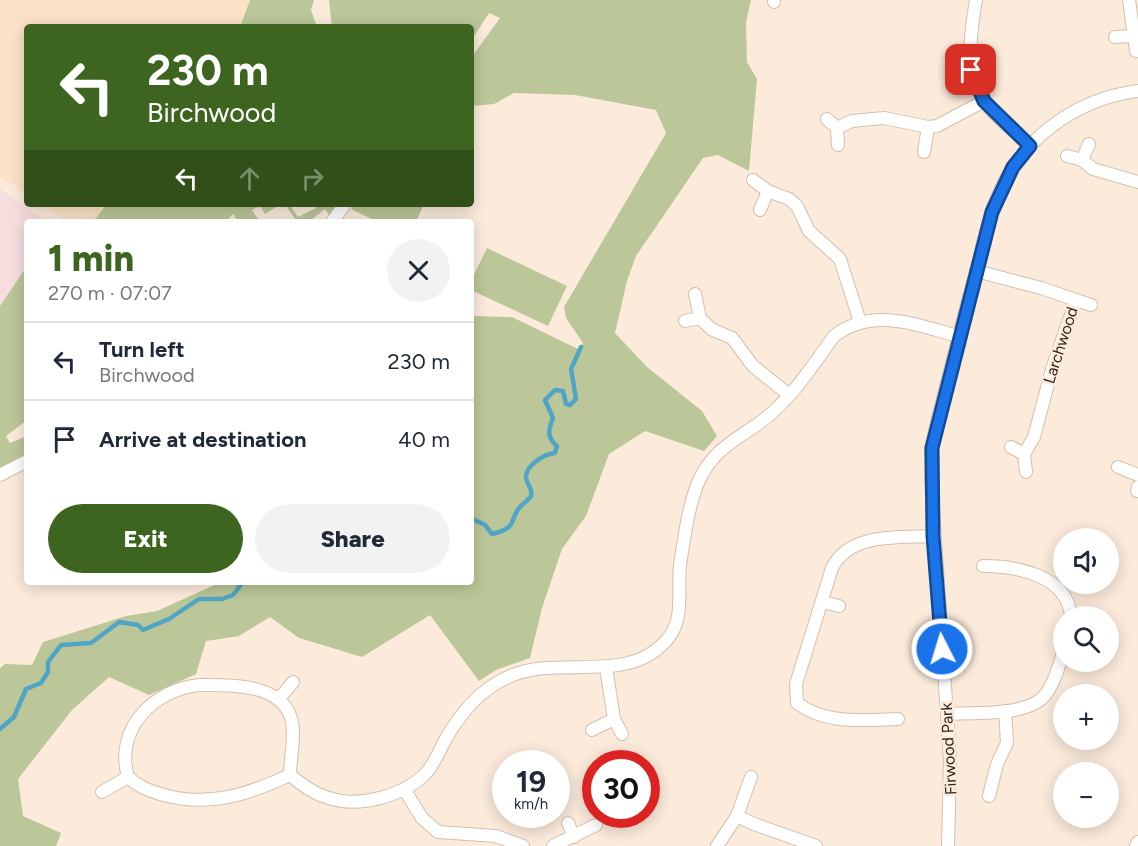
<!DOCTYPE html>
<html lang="en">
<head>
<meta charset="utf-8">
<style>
  body { margin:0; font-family:Figtree,sans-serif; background:#f2f2f3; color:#1f2937; height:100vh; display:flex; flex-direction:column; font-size:22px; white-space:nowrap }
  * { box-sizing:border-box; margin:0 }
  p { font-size:20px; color:#747a83 }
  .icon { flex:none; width:33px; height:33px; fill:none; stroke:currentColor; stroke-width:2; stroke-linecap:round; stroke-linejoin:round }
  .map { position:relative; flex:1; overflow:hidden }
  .drawer { position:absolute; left:24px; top:219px; width:450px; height:366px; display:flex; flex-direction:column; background:#fff; border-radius:6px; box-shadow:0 3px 15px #0003 }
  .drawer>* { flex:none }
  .top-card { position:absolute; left:24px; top:24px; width:450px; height:183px; border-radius:6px; box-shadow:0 3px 15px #0003; background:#3e6520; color:#fff; overflow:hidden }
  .fabs { position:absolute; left:1053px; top:528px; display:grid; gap:12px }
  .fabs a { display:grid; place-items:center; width:66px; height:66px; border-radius:50%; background:#fff; box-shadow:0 3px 15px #0003; font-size:30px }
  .speed { position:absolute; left:492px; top:750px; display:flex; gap:12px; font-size:30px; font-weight:700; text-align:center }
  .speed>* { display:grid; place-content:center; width:78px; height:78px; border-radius:50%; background:#fff; box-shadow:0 3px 15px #0003; line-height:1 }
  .speed small { font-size:15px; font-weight:400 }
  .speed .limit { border:9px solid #d22; background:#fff; color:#111 }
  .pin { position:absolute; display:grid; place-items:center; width:51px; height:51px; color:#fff; margin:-26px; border-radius:12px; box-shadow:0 3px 9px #0006 }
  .me { position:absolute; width:66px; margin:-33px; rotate:355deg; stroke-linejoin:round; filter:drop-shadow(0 0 4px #0008) }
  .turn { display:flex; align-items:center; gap:21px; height:126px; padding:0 24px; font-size:27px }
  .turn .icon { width:78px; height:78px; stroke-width:2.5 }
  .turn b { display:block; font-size:42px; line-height:51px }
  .lanes { display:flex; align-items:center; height:57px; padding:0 24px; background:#0003; justify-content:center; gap:30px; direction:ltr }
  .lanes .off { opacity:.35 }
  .round { display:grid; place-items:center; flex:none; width:63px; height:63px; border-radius:32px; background:#f2f2f3 }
  .head { display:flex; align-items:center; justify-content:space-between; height:102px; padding:0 24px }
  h1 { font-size:36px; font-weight:800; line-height:45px; color:#3e6520 }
  .button { display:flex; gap:12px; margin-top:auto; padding:12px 24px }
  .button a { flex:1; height:69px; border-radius:36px; background:#3e6520; color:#fff; font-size:24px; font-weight:800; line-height:69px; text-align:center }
  .button a+a { background:#f2f2f3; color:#1f2937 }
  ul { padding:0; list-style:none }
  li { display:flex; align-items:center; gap:18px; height:78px; padding:0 24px; border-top:2px solid #e0e1e3 }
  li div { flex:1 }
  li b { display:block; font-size:22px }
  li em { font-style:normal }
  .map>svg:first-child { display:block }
  .built { fill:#fce2c7 }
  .education { fill:#f8dddf }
  .green { fill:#bbc798 }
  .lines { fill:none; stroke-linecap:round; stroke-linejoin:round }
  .stream { stroke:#50a5c7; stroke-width:4.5 }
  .minor-casing { stroke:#d3bfac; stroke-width:14 }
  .minor { stroke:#fff; stroke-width:12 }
  .route-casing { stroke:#114b97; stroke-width:15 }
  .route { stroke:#1a73e8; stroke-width:10 }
  .labels { text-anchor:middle; stroke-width:5; stroke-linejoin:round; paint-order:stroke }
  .street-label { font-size:16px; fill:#302821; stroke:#fcebdb }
</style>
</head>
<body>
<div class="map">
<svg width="1138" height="846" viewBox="0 0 1138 846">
  <rect width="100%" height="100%" fill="#fcebdb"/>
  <g class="built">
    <polygon points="0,0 250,0 240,27 27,27 27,194 0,177"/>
    <polygon points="42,204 107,204 93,222 69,222"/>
  </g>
  <polygon class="education" points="0,189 47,222 27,222 27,266 0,306"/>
  <g class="green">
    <polygon points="250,0 314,0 311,10 317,27 240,27"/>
    <polygon points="329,0 751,0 746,22 747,62 757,79 749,171 718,155 703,158 636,256 627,281 615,333 647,367 702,411 717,436 704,451 645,431 609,454 586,516 562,549 542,608 530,658 496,670 479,681 430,615 362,657 299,638 270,617 239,636 206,641 196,674 149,695 109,677 72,710 18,779 23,816 61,833 56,846 0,846 0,668 5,664 32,665 43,642 126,616 157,611 221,582 471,582 471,316 512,317 578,349 583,343 566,318 564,307 666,133 656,110 575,95 514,93 494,104 471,106 471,58 500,18 489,13 471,41 471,27 332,27"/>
    <polygon points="107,204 281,204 265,214 260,206 252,210 260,222 238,222 233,214 226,222 93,222"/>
    <polygon points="285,204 289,204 298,217 316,208 316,204 339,204 330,216 325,209 311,220 312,222 297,222"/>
    <polygon points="355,204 424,204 416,222 378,222 351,209"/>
    <polygon points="487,248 567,286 548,326 471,290 471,281"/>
    <polygon points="27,266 27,420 6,436 10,443 27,436 27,455 0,468 0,306"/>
  </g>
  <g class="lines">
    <g class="stream">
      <path d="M471,518l14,7 7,9c28,-7 16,-14 28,-27 3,-4 8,-6 11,-11 2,-8 -4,-11 -5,-18 -1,-13 19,-24 29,-25l2,-7c-10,-8 -9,-16 -4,-28l-8,-18 10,-10 8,1 3,13 4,1 6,-6 -5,-30 10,-22"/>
      <polyline points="0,729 14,717 26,689 41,683 48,672 48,662 61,645 91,643 119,622 138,625 143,630 169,619 199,599 222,599 233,595 243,582"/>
    </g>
    <defs>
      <g id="minor">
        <path d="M976,0c-6,35 -11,68 8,100 10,17 32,32 46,46"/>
        <polyline points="1129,0 1136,51"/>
        <polyline points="774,2 774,0"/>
        <polyline points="1115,37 1133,36"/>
        <polyline points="827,119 837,128"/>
        <polyline points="838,145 837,128 852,121 884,118 928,127 937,126 984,101"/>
        <polyline points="924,152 928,127"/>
        <polyline points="1067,156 1082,160 1093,169 1138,182"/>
        <polyline points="1082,160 1089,144"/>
        <polyline points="753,180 768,191"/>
        <polyline points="760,210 768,191 789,199 797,206 809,231 840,259 860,322"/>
        <polyline points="332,222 345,204"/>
        <polyline points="976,271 1041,288 1076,300 1052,369 1034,437 1024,454 1026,472"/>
        <polyline points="695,294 700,318 711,329 732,338 753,366 788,394"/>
        <polyline points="1076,300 1091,305"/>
        <polyline points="685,321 700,318"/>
        <polyline points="1011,447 1024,454"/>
        <polyline points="1118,467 1138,475"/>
        <polyline points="0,475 27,461"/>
        <polyline points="1137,491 1138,487"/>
        <path d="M983,566c33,0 84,9 88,50"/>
        <polyline points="823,602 839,606"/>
        <polyline points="606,667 614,719 622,734"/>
        <path d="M200,685c30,0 80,-2 91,33 5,17 -1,40 -1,57 -43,20 -83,33 -130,19 -12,-4 -23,-8 -32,-17 -14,-48 26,-88 72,-92z"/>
        <polyline points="279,699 293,682"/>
        <path d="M948,714c27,-2 81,3 98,-20 9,-12 13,-29 18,-44"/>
        <path d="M898,719c-34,1 -72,6 -101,-16l-1,-19 36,-116c18,-36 67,-30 101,-32"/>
        <polyline points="592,730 614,719"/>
        <path d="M290,775c12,10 24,19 39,23 30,10 75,-2 97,-25 8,-9 13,-21 18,-31 15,-27 34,-51 62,-64 51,-25 118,8 159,-36 21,-22 12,-50 15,-77 4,-26 8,-56 17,-80 17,-42 48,-47 77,-74 23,-21 42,-50 60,-75 39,-30 82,-11 124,0"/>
        <polyline points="404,789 422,818 438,832 496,836 523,846"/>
        <polyline points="102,792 128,777"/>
        <polyline points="989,796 997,764 1007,743 1005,711"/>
        <polyline points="737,816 754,824 816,846"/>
        <polyline points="568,823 574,837"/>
        <polyline points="553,846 596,825"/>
        <polyline points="717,846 737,816 751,777"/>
        <path d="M948,846l2,-86 -19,-281v-31l7,-30c12,-48 24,-95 37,-143 7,-24 11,-51 21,-75 23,-60 79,-101 142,-109"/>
        <polyline points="1136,846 1138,842"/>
      </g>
    </defs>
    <use href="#minor" class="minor-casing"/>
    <use href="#minor" class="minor"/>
  </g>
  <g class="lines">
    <defs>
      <polyline id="route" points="942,649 933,536 932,448 992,212 1013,167 1030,146 984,101 971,70"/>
    </defs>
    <use href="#route" class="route-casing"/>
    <use href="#route" class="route"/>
  </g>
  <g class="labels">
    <g class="street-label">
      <text transform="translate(1060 345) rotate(-72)" y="6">Larchwood</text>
      <text transform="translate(948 749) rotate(-93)" y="6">Firwood Park</text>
    </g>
  </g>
</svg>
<div class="fabs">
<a><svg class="icon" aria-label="sound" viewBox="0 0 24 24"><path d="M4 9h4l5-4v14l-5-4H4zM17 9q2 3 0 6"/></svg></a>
<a><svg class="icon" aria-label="search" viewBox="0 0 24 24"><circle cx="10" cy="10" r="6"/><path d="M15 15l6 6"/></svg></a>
<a>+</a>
<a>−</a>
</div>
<div class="speed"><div>19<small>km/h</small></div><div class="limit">30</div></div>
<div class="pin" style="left:971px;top:70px;background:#d93025"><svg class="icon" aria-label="arrive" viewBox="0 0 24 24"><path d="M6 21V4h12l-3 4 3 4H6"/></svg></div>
<svg class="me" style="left:942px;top:649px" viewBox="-20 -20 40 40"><circle r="17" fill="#1a73e8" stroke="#fff" stroke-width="3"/><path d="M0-11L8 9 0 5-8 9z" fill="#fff"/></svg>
<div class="top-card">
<div class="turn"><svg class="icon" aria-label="left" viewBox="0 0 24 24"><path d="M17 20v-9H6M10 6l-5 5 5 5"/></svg><div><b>230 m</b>Birchwood</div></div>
<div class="lanes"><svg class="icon" aria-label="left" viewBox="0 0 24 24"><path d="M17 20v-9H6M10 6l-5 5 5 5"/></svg><svg class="icon off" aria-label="ahead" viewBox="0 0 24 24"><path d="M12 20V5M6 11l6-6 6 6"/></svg><svg class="icon off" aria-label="right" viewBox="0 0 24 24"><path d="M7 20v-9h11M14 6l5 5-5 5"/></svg></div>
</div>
<section class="drawer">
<div class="head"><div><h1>1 min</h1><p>270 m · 07:07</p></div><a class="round"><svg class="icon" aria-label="close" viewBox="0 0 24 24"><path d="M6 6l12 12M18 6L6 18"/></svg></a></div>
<ul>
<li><svg class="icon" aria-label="left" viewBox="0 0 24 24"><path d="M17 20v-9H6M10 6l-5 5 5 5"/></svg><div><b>Turn left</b><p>Birchwood</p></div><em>230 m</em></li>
<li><svg class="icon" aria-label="arrive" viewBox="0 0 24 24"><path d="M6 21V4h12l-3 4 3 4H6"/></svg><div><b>Arrive at destination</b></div><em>40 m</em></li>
</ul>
<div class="button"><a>Exit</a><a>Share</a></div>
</section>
</div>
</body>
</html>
